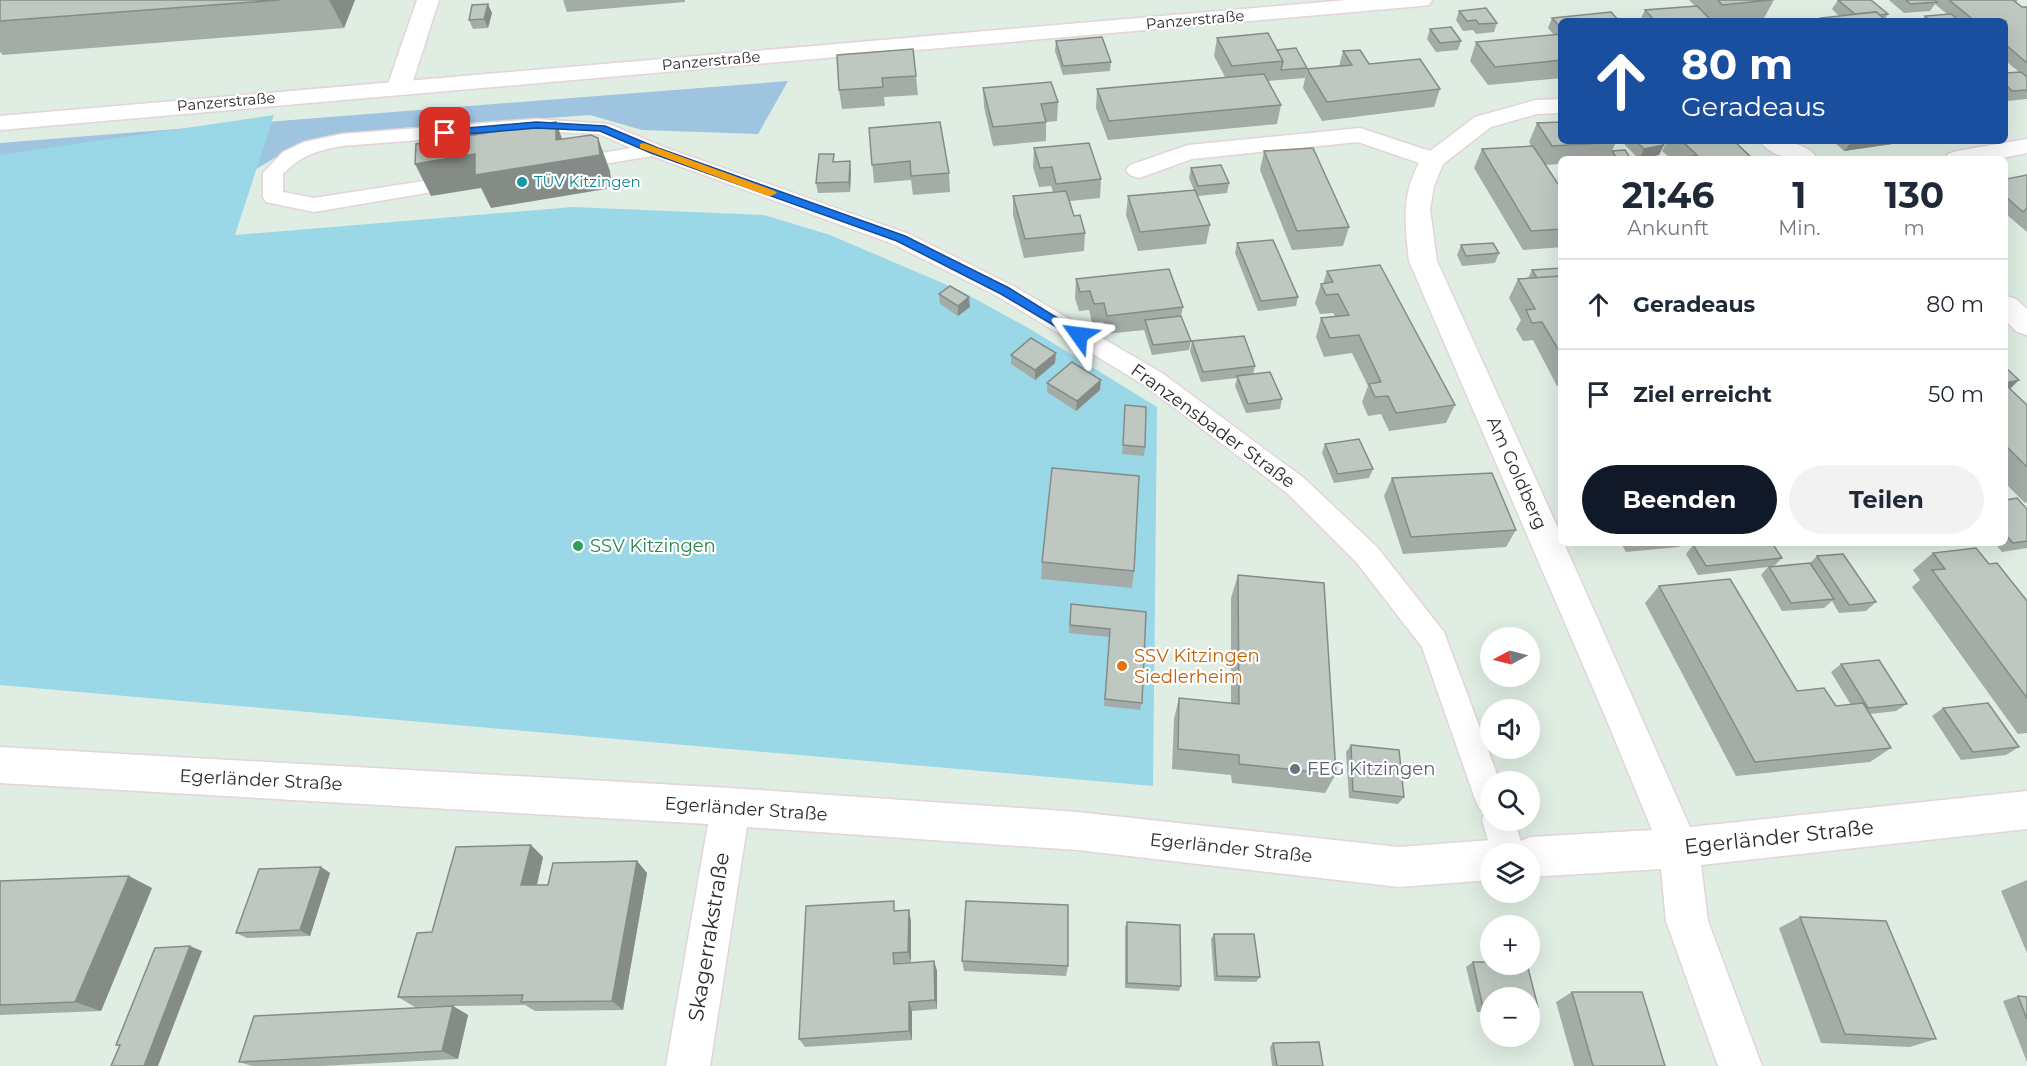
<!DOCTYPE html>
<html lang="de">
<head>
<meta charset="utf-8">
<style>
  body { margin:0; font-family:Montserrat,sans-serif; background:#f2f2f3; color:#1f2937; height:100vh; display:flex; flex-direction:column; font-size:22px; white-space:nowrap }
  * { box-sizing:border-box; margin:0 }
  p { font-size:20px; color:#747a83 }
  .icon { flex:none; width:33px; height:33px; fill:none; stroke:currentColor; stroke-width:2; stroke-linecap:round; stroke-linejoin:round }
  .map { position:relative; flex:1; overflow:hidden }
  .details { position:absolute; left:1558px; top:156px; width:450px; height:390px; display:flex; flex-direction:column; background:#fff; border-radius:9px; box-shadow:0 6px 24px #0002 }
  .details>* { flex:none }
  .banner { position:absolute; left:1558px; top:18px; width:450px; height:126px; border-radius:9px; box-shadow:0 6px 24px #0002; background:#1a4fa0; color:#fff; overflow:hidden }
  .needle { width:39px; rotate:263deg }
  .controls { position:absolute; left:1480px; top:627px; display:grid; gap:12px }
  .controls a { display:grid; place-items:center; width:60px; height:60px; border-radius:50%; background:#fff; box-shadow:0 6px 24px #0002; font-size:30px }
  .pin { position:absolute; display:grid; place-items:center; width:51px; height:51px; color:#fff; margin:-26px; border-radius:12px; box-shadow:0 3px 9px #0006 }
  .me { position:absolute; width:66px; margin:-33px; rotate:301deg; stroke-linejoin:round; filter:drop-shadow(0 0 4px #0008) }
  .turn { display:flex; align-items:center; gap:21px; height:126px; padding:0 24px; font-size:27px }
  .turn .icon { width:78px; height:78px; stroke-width:2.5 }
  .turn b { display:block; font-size:42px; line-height:51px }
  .eta { display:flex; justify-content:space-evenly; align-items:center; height:102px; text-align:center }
  .eta b { font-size:36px; font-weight:700; line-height:42px }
  .action { display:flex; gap:12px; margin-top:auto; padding:12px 24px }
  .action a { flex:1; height:69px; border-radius:36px; background:#111827; color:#fff; font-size:24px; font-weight:700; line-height:69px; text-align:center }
  .action a+a { background:#f2f2f3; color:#1f2937 }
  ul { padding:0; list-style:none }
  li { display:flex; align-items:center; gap:18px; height:90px; padding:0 24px; border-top:2px solid #e0e1e3 }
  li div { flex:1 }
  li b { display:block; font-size:22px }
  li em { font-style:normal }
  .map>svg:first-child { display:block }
  .green { fill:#9ec4e0 }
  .pitch { fill:#9ad8e7 }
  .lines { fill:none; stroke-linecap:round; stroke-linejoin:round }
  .lane-casing { stroke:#e3d4da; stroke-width:3 }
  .street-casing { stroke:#e3d4da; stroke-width:3 }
  .secondary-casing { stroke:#e3d4da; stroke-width:3 }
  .lane { fill:#fff; fill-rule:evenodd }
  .street { fill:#fff; fill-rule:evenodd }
  .secondary { fill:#fff; fill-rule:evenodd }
  .wall { fill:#a3aca6 }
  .shaded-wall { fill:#858c87 }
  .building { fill:#bec8c1; stroke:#858c87; stroke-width:1.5 }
  .route { fill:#1a73e8; stroke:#114b97; stroke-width:1.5 }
  .slow { fill:#f59e0b }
  .culture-dot { fill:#0f9aa8; stroke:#fff; stroke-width:2 }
  .leisure-dot { fill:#2e9e5b; stroke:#fff; stroke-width:2 }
  .food-dot { fill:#e8710a; stroke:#fff; stroke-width:2 }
  .worship-dot { fill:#6b7280; stroke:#fff; stroke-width:2 }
  .labels { text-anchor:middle; stroke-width:4.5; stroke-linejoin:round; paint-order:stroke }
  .far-street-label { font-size:15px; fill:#2c2c2c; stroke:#fff }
  .far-culture-label { font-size:15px; fill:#0d838f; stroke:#fff; text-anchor:start }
  .street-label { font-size:18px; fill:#2c2c2c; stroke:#fff }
  .leisure-label { font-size:18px; fill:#27864d; stroke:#fff; text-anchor:start }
  .food-label { font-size:18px; fill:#c56008; stroke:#fff; text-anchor:start }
  .worship-label { font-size:18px; fill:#5b616d; stroke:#fff; text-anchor:start }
  .near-street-label { font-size:21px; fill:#2c2c2c; stroke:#fff }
</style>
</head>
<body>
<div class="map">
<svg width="2027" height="1066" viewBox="0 0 2027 1066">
  <rect width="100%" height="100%" fill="#dfede3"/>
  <polygon class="green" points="788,81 758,134 642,130 590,115 404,128 298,144 229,185 0,168 0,143"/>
  <polygon class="pitch" points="274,115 235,235 573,207 764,215 830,235 961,291 1030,329 1157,407 1153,786 0,685 0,155"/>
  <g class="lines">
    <defs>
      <path id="lane" d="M536,119l73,5 52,22 248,88 104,52 149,87 143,106 72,68 67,85 56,150h-9v38h23l11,34h-33l-10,-34 3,-8 -5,-2 -5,-11 -53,-152 -65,-84 -70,-70 -143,-108 -147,-89 -104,-52 -241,-88 -84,14 -7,-2 -3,-4 3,-4 70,-12 -32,-14 -63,-3 -194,15c-26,5 -40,9 -59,28v18l31,6 148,-23 7,1 3,5 -3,5 -7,1 -148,25 -48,-10 -3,-5v-24l20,-21 21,-10 38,-8z"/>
      <g id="street">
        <polygon points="417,0 439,0 411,87 407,92 399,94 391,92 387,87"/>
        <path d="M1562,99v14l-25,1 -46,13 -48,37 -9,22 -4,23 7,52 125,276v6h2l126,284 337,-36v38l-326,36 7,56 54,145h-44l-52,-145 -5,-52 -131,8v-23h-19l5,-11 14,-6 122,-7 -47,-114 -196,-455c-4,-35 -8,-65 10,-98l-61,-21 -166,17 -53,19 -9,-3 -4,-5 4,-5 58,-20 172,-17 70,23 45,-34 61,-17z"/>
        <polygon points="2027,139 2027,153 1997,159 1945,159 1948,154 1957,151"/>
        <path d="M1760,141c20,0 45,-1 58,18 -20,0 -45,1 -58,-18z"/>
        <polygon points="2006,296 2016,299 2027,309 2027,335 2017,332 2006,321"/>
        <polygon points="0,747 730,788 1077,812 1399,847 1491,840 1505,846 1508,854 1491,854 1491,880 1399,887 1077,850 747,827 710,1066 666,1066 708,824 0,783"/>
      </g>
      <polygon id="secondary" points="1347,0 1432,0 1429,5 1421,6 0,130 0,116"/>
    </defs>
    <use href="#lane" class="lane-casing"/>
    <use href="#street" class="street-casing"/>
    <use href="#secondary" class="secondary-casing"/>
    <use href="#lane" class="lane"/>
    <use href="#street" class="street"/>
    <use href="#secondary" class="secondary"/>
  </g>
  <g class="wall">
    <polygon points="0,0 355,0 344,28 3,55 0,52"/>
    <polygon points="563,0 685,0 685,2 567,12"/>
    <polygon points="1689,0 1774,0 1764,18 1734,21 1710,21 1710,20 1709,21 1641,21 1640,20 1645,10 1695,6"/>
    <polygon points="1838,0 1871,0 1888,14 1885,19 1887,21 1819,21 1821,18 1839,16 1832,9"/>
    <polygon points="1889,0 2018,0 2016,2 2022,7 2027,7 2027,99 2006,101 2006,73 2019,72 2006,61 2006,21 1921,21 1925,16 1947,14 1935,4 1930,11 1904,13"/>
    <polygon points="1459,11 1497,23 1494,32 1476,34 1473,30 1463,31 1456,20"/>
    <polygon points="492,13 488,28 473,29 469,20"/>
    <polygon points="1552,18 1562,21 1562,78 1488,85 1470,61 1476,42 1554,35 1548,28"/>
    <polygon points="1430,29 1461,41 1458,50 1436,52 1427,39"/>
    <polygon points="1217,38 1277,50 1307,68 1305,78 1268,81 1281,105 1277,124 1108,140 1096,108 1097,89 1225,77 1214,56"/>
    <polygon points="1056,41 1111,62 1110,71 1063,75 1055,51"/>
    <polygon points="913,49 918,95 884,97 885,106 842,109 839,90"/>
    <polygon points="1343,51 1369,64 1440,89 1434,107 1322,121 1303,88 1307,69 1339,66"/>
    <polygon points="983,88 1058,102 1057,121 1046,122 1046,141 993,146 984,107"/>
    <polygon points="1537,123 1616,142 1612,151 1631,159 1562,159 1562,164 1545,165 1562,190 1562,247 1523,250 1474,168 1482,149 1531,146 1529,142"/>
    <polygon points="869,128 949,173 950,192 913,195 911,180 874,183"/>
    <polygon points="1621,141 1660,141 1664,145 1659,155 1639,159"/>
    <polygon points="1668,141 1734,141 1753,159 1671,159 1662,151"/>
    <polygon points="1833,141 1913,141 1844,151"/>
    <polygon points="1034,148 1101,179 1100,198 1070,201 1074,216 1085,233 1084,251 1024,258 1013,215 1013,196 1053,192 1051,186 1039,187 1033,167"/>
    <polygon points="1264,151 1349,227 1343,246 1292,250 1260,170"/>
    <polygon points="836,162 851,171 850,192 818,193 816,183"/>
    <polygon points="1191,168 1229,183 1227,193 1198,196 1210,225 1206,244 1138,251 1126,215 1128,196 1194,190 1189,178"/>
    <polygon points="2027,175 2027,232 2006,214 2006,179"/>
    <polygon points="1237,243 1298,297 1296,306 1258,311 1235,253"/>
    <polygon points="1461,245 1499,253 1495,263 1462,266 1457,255"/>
    <polygon points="1562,268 1562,385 1557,386 1533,340 1523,341 1516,329 1521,320 1509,298 1518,279 1528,278 1532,270"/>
    <polygon points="1327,271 1455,405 1446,423 1389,431 1381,414 1368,416 1362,402 1368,386 1352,353 1324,357 1316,337 1321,318 1335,316 1333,313 1320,314 1315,303 1321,284 1323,284"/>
    <polygon points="1076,279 1183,307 1181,316 1191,341 1189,350 1152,355 1144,330 1106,334 1103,322 1092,323 1089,310 1079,311 1075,298"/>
    <polygon points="939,294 970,307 958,316 940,304"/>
    <polygon points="1192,341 1255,366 1253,374 1282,399 1280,409 1246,413 1235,386 1237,378 1201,382 1190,351"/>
    <polygon points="1011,355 1055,363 1035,380 1011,364"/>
    <polygon points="2006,368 2010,389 2027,405 2027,502 2025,503 2006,484"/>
    <polygon points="1047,383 1100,390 1076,411 1047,392"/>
    <polygon points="1125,405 1145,447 1144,456 1122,454"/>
    <polygon points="1325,444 1373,469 1369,478 1334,483 1322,453"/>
    <polygon points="1392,478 1516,530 1506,547 1403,554 1384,496"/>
    <polygon points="2006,500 2027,509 2027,548 2002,552 1994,543 2006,543"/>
    <polygon points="1621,543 1682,543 1679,547 1626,552"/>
    <polygon points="1693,545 1782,558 1774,566 1810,563 1817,556 1876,602 1866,611 1839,613 1832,601 1824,608 1782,611 1761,575 1768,567 1698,575 1686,554"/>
    <polygon points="1933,553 1989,564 2027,601 2027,733 2018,734 1912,587 1920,580 1913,570"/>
    <polygon points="1042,562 1134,571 1132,588 1041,579"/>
    <polygon points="1238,575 1336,774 1325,793 1232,783 1231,775 1172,769 1174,719 1179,698 1231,704 1231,598"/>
    <polygon points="1659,586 1797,691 1836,706 1851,705 1831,672 1841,664 1907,704 1896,711 1870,714 1891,748 1870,762 1736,776 1645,603"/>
    <polygon points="1071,604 1146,612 1142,703 1140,710 1104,706 1109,637 1069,633"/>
    <polygon points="1943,708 2019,747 2006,755 1961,760 1932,716"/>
    <polygon points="1351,745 1404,797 1398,804 1349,798 1346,752"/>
    <polygon points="543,857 537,885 548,885 637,861 647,873 623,1010 535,1011 525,1005 453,1006 468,1015 458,1059 321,1066 252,1066 239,1062 443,1006 415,1007 398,997"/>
    <polygon points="321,867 330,873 310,936 247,938 236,933"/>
    <polygon points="2027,880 2027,953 2001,891"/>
    <polygon points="0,881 152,888 101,1011 0,1015"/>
    <polygon points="896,910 911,921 911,962 897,963 897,964 934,961 937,971 937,1009 912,1011 912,1040 805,1047 799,1039"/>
    <polygon points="1800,917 1936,1039 1910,1047 1821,1043 1779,928"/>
    <polygon points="1127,922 1181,986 1179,991 1125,988 1125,927"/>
    <polygon points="1214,934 1260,977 1256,982 1214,981 1211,939"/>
    <polygon points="962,961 1068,966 1066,976 964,971"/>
    <polygon points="1473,962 1491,962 1491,964 1527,964 1538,1007 1530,1012 1530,998 1491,998 1491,1012 1477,1012 1466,967"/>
    <polygon points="1572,992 1665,1066 1574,1066 1556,1002"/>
    <polygon points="2018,996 2027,997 2027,1062 2003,1001"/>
    <polygon points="1273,1043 1323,1066 1272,1066 1270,1047"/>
  </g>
  <g class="shaded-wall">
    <polygon points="329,0 355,0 344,28"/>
    <polygon points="488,4 492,13 488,28 484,19"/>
    <polygon points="556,122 568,155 598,138 610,171 612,188 491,208 481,188 431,196 415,164 556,140"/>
    <polygon points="1852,141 1913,141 1844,151"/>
    <polygon points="1664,145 1659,155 1639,159 1644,149"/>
    <polygon points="850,161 851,171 850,192 849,182"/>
    <polygon points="969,297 970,307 958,316 958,306"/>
    <polygon points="1056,353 1055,363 1035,380 1035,370"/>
    <polygon points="1101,380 1100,390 1076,411 1077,401"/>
    <polygon points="2019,380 2006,393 2006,383"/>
    <polygon points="531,845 543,857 534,897 521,885"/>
    <polygon points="637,861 647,873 623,1010 612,1001"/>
    <polygon points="321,867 330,873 310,936 300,930"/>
    <polygon points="129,876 152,888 101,1011 75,1002"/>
    <polygon points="909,910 911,921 911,962 908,952"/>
    <polygon points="190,946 202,951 158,1066 144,1066"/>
    <polygon points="934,961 937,971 937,1009 935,1000"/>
    <polygon points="909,1002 912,1011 912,1040 909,1031"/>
    <polygon points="453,1006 468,1015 458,1059 442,1051"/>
  </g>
  <g class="building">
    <polygon points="0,0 279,0 0,21"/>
    <polygon points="1718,0 1771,0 1722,5"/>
    <polygon points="1838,0 1871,0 1888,14 1880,15 1876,12 1855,14"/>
    <polygon points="1906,0 1935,0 1937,2 1910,4"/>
    <polygon points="1949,0 2013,0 2022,7 2027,7 2027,63 2006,45 2006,21 1975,21"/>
    <polygon points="488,4 484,19 469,20 472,5"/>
    <polygon points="1697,6 1710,19 1684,21 1655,21 1645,10"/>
    <polygon points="1486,8 1497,23 1479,24 1476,20 1467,21 1459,11"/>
    <polygon points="1611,12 1619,21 1562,21 1562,29 1552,18"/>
    <polygon points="1876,12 1887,21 1825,21 1821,18"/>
    <polygon points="1951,14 1960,21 1931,21 1925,16"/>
    <polygon points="1451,27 1461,41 1440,43 1430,29"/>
    <polygon points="1268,33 1283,61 1232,66 1217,38"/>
    <polygon points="1562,34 1562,60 1495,67 1476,42"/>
    <polygon points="1102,37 1111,62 1063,66 1056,41"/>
    <polygon points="1296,48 1307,68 1281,70 1283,61 1277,50"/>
    <polygon points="913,49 916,76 882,78 883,87 839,90 837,55"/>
    <polygon points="1360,50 1369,64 1420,59 1440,89 1327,102 1307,69 1352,65 1343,51"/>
    <polygon points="2021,72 2027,77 2027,90 2012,91 2006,85 2006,73"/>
    <polygon points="1264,74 1281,105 1109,121 1097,89"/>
    <polygon points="1051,82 1058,102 1041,104 1046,122 993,127 983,88"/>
    <polygon points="556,122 556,140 591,135 598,138 600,155 475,175 475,154 415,164 416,144"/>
    <polygon points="940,122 949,173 911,176 910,161 872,165 869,128"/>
    <polygon points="1562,122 1562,141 1615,141 1616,142 1552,146 1537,123"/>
    <polygon points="1636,141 1660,141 1664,145 1644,149"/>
    <polygon points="1682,141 1734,141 1753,159 1690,159 1688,157 1697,155"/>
    <polygon points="1089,143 1101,179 1056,184 1052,167 1040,168 1034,148"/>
    <polygon points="1533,146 1562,190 1562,229 1531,231 1482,149"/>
    <polygon points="1313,148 1349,227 1297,231 1264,151"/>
    <polygon points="1625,150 1631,159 1617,159 1612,151"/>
    <polygon points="819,154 834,154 833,162 850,161 849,182 816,183"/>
    <polygon points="1221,165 1229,183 1198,186 1191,168"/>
    <polygon points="2027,175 2027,208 2023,212 2006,197 2006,179"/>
    <polygon points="1195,190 1210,225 1140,232 1128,196"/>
    <polygon points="1066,191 1074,216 1080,215 1085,233 1025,239 1013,196"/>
    <polygon points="1273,240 1298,297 1261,301 1237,243"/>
    <polygon points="1493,243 1499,253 1466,256 1461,245"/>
    <polygon points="1380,265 1455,405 1396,413 1388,396 1375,397 1369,384 1381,382 1359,335 1330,338 1321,318 1349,315 1338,294 1326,295 1321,284 1333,282 1327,271"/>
    <polygon points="1562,268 1562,276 1537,278 1532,270"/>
    <polygon points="1169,269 1183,307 1107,316 1104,303 1094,304 1090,291 1080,292 1076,279"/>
    <polygon points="1562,276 1562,356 1542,322 1532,323 1526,310 1535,309 1518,279"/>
    <polygon points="950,286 969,297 958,306 939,294"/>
    <polygon points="1181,316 1191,341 1153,345 1145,320"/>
    <polygon points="1244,336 1255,366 1203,372 1192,341"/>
    <polygon points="1031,338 1056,353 1035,370 1011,355"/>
    <polygon points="1072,362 1101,380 1077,401 1047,383"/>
    <polygon points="2006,368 2019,380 2006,383"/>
    <polygon points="1270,372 1282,399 1248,404 1237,376"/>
    <polygon points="2006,385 2027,405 2027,467 2006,446"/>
    <polygon points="1125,405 1146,407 1145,447 1123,445"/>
    <polygon points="1359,439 1373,469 1338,474 1325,444"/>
    <polygon points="1052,468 1139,476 1134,571 1042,562"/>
    <polygon points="1492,473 1516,530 1411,537 1392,478"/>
    <polygon points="2017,498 2027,509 2027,541 2013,543 2006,535 2006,500"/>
    <polygon points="1713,543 1772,543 1782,558 1706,566 1693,545"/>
    <polygon points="1976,548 1989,564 1997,563 2027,601 2027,698 1932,570 1945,569 1933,553"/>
    <polygon points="1843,554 1876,602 1849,605 1817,556"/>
    <polygon points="1810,563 1834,599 1791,603 1769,567"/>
    <polygon points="1238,575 1324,583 1336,774 1239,764 1239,755 1178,749 1179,698 1239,704"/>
    <polygon points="1730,579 1797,691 1824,688 1836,706 1863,703 1891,748 1755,762 1659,586"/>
    <polygon points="1071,604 1146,612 1142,703 1105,699 1110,629 1070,625"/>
    <polygon points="1879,660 1907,704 1868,708 1841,664"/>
    <polygon points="1988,703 2019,747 1973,752 1943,708"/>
    <polygon points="1351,745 1399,750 1404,797 1353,791"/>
    <polygon points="531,845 521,885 548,885 553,863 637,861 612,1001 521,1002 523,995 398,997 417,933 432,932 456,847"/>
    <polygon points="321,867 300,930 236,933 259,869"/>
    <polygon points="129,876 75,1002 0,1005 0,881"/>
    <polygon points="894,901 894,911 909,910 908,952 893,953 894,964 934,961 935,1000 909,1002 909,1031 799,1039 806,906"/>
    <polygon points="966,901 1068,905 1068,966 962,961"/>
    <polygon points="1800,917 1886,921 1936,1039 1845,1034"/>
    <polygon points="1127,922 1180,925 1181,986 1127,983"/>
    <polygon points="1214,934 1254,934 1260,977 1217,976"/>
    <polygon points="190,946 144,1066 111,1066 120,1045 116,1045 155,948"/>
    <polygon points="1473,962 1491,962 1491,964 1527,964 1538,1007 1530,1007 1530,998 1491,998 1491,1008 1483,1008"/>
    <polygon points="1572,992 1642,992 1665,1066 1593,1066"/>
    <polygon points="2018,996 2027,997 2027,1019"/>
    <polygon points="453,1006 442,1051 239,1062 254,1016"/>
    <polygon points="1319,1042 1323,1066 1277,1066 1273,1043"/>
  </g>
  <polygon class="route" points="536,122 605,126 658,148 905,236 1009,288 1085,335 1083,338 1075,338 1001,294 897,241 651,153 600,131 536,128 445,136 440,133 445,130"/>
  <polygon class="slow" points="644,143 775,191 777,193 771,196 768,196 640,148 640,144"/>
  <circle class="culture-dot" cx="522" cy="182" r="6"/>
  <circle class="leisure-dot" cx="578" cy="546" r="6"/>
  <circle class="food-dot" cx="1122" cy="666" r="6"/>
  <circle class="worship-dot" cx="1295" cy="769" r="6"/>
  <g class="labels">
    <g class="far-street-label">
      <text transform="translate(1195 20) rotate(-5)" y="5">Panzerstraße</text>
      <text transform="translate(711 61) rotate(-5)" y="5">Panzerstraße</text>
      <text transform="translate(226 102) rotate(-5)" y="5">Panzerstraße</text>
    </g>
    <g class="far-culture-label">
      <text x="534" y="187">TÜV Kitzingen</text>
    </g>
    <g class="street-label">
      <text transform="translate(1213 426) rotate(36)" y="6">Franzensbader Straße</text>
      <text transform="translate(1517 473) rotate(66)" y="6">Am Goldberg</text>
      <text transform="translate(261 780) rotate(3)" y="6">Egerländer Straße</text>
      <text transform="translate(746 809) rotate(4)" y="6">Egerländer Straße</text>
      <text transform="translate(1231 848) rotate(6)" y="6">Egerländer Straße</text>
    </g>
    <g class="leisure-label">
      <text x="590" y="552">SSV Kitzingen</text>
    </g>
    <g class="food-label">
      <text x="1134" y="662">SSV Kitzingen<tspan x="1134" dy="21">Siedlerheim</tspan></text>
    </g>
    <g class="worship-label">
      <text x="1307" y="775">FEG Kitzingen</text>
    </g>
    <g class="near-street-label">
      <text transform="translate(1779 837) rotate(-6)" y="7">Egerländer Straße</text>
      <text transform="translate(709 937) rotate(-81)" y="7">Skagerrakstraße</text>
    </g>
  </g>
</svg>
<div class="controls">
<a><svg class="needle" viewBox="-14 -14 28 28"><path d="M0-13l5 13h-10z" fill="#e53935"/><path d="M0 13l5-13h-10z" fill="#747a83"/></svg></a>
<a><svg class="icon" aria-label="sound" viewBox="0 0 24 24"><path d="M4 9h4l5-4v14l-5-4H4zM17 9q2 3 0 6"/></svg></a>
<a><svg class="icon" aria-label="search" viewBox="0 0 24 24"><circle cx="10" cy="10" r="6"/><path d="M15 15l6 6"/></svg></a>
<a><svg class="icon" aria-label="layers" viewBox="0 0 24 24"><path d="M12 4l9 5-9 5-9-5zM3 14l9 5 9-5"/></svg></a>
<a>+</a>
<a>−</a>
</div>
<div class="pin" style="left:445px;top:133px;background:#d93025"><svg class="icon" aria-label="arrive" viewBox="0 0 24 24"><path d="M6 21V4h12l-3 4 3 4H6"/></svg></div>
<svg class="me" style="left:1079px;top:335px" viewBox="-20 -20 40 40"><path d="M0-17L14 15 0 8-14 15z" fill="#1a73e8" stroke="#fff" stroke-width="4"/></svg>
<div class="banner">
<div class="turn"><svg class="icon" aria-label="ahead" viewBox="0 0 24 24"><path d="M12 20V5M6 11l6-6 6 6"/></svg><div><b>80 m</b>Geradeaus</div></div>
</div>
<section class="details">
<div class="eta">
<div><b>21:46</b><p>Ankunft</p></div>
<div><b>1</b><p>Min.</p></div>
<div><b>130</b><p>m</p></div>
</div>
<ul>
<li><svg class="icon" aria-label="ahead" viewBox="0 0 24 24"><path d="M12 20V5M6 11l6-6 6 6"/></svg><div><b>Geradeaus</b></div><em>80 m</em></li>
<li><svg class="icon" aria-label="arrive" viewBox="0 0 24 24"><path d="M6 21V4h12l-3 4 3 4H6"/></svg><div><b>Ziel erreicht</b></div><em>50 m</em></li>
</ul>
<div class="action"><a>Beenden</a><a>Teilen</a></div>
</section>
</div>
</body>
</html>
